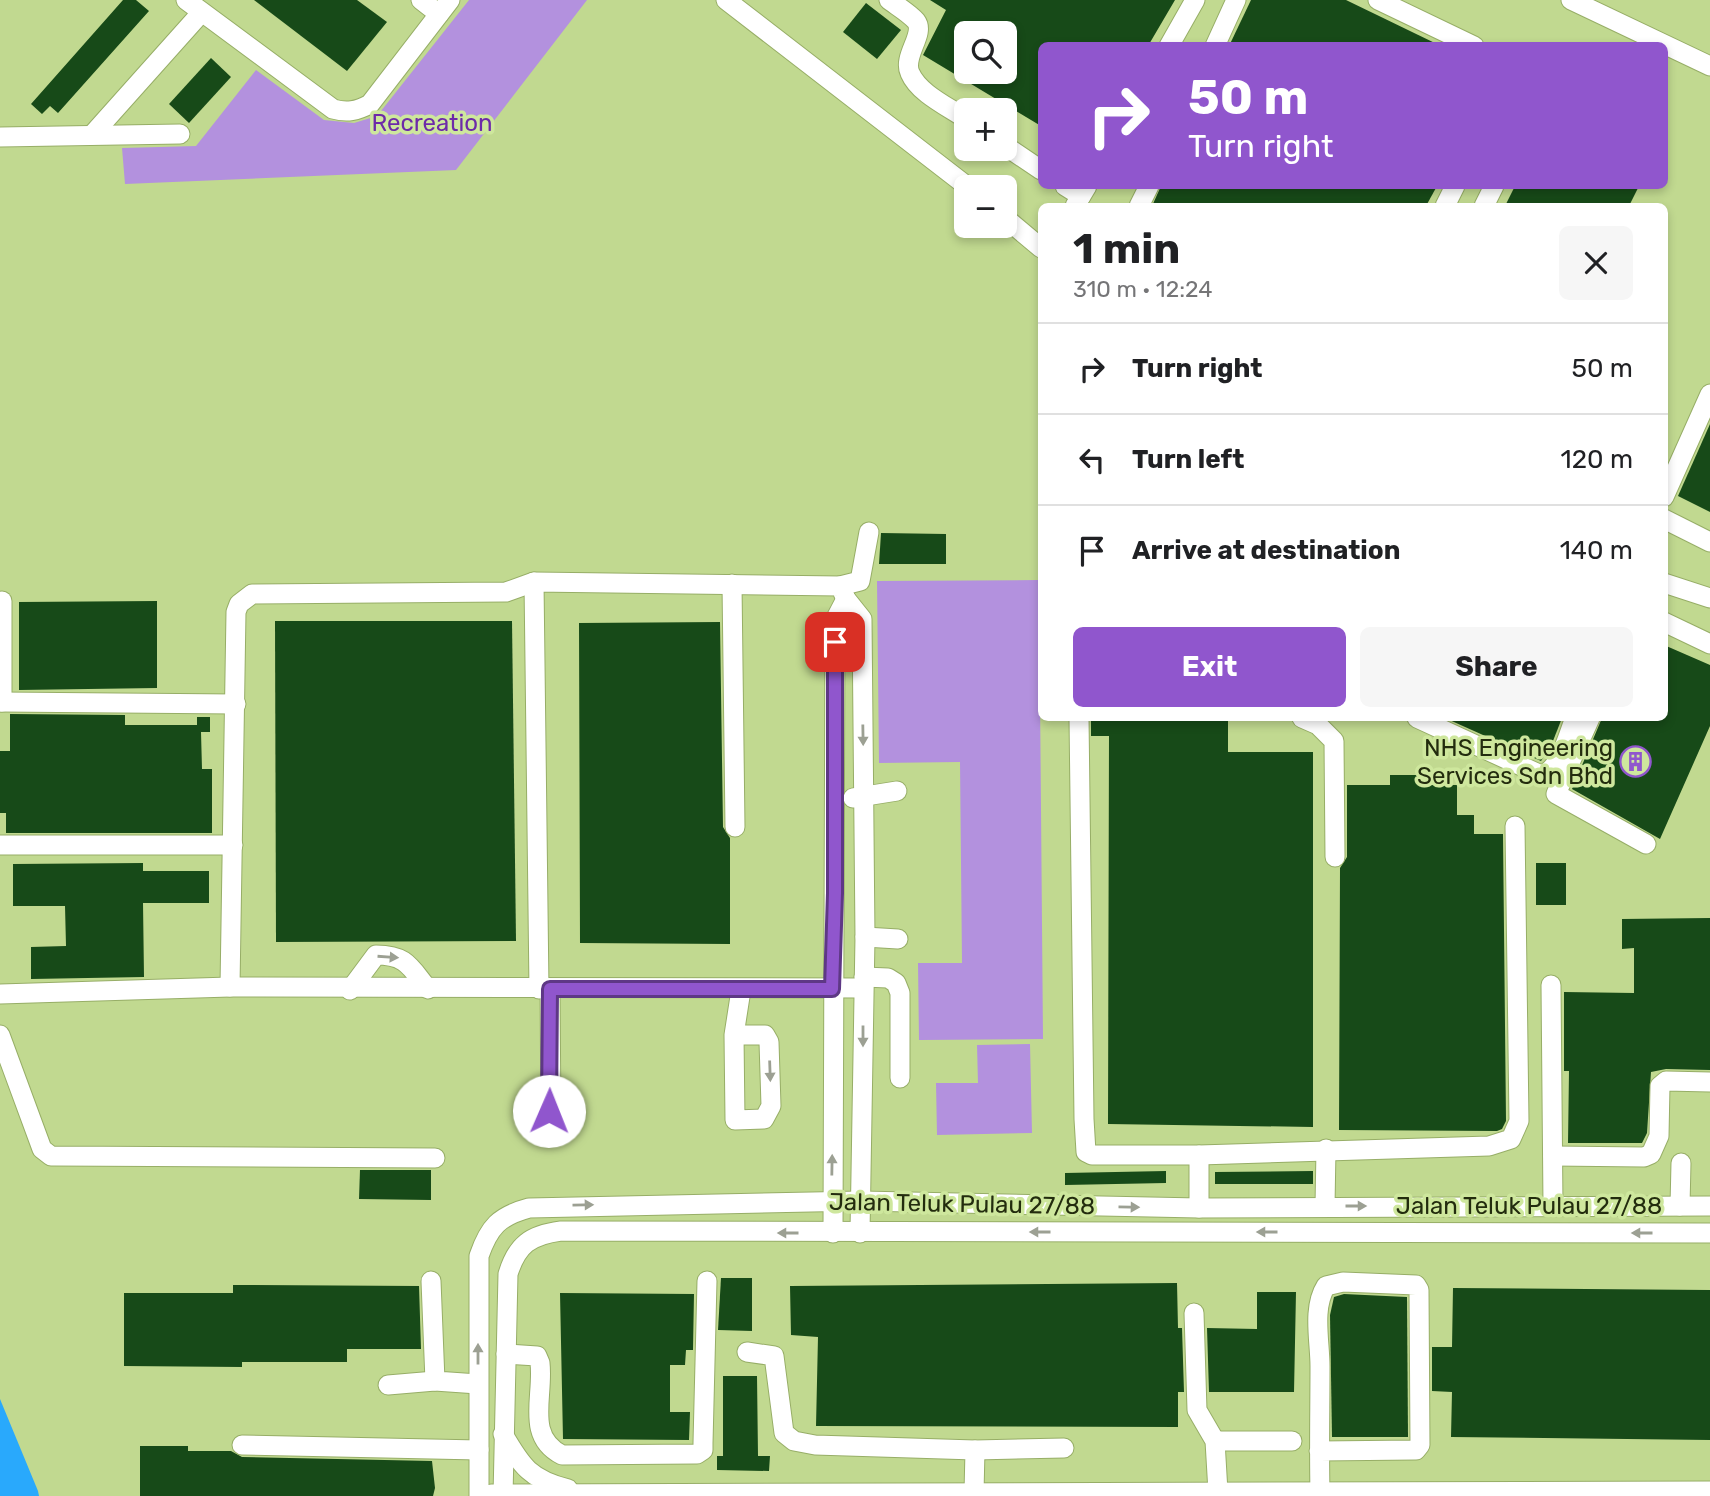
<!DOCTYPE html>
<html lang="en">
<head>
<meta charset="utf-8">
<style>
  body { margin:0; font-family:Rubik,sans-serif; background:#f6f6f6; color:#202124; height:100vh; display:flex; flex-direction:column; font-size:26px; white-space:nowrap }
  * { box-sizing:border-box; margin:0 }
  p { font-size:23px; color:#757577 }
  .icon { flex:none; width:38px; height:38px; fill:none; stroke:currentColor; stroke-width:2; stroke-linecap:round; stroke-linejoin:round }
  .map { position:relative; flex:1; overflow:hidden }
  .panel { position:absolute; left:1038px; top:203px; width:630px; height:518px; display:flex; flex-direction:column; background:#fff; border-radius:10px; box-shadow:0 4px 10px #0003 }
  .panel>* { flex:none }
  .banner { position:absolute; left:1038px; top:42px; width:630px; height:147px; border-radius:10px; box-shadow:0 4px 10px #0003; background:#9056cd; color:#fff; overflow:hidden }
  .buttons { position:absolute; left:954px; top:21px; display:grid; gap:14px }
  .buttons a { display:grid; place-items:center; width:63px; height:63px; border-radius:10px; background:#fff; box-shadow:0 4px 10px #0003; font-size:35px }
  .pin { position:absolute; display:grid; place-items:center; width:60px; height:60px; color:#fff; margin:-30px; border-radius:14px; box-shadow:0 4px 10px #0006 }
  .me { position:absolute; width:77px; margin:-38px; rotate:1deg; stroke-linejoin:round; filter:drop-shadow(0 0 5px #0008) }
  .turn { display:flex; align-items:center; gap:24px; height:147px; padding:0 35px; font-size:32px }
  .turn .icon { width:91px; height:91px; stroke-width:2.5 }
  .turn b { display:block; font-size:49px; line-height:60px }
  .round { display:grid; place-items:center; flex:none; width:74px; height:74px; border-radius:10px; background:#f6f6f6 }
  .overview { display:flex; align-items:center; justify-content:space-between; height:119px; padding:0 35px }
  h1 { font-size:42px; font-weight:700; line-height:52px }
  .action { display:flex; gap:14px; margin-top:auto; padding:14px 35px }
  .action a { flex:1; height:80px; border-radius:10px; background:#9056cd; color:#fff; font-size:28px; font-weight:700; line-height:80px; text-align:center }
  .action a+a { background:#f6f6f6; color:#202124 }
  ul { padding:0; list-style:none }
  li { display:flex; align-items:center; gap:21px; height:91px; padding:0 35px; border-top:2px solid #e0e0e0 }
  li div { flex:1 }
  li b { display:block; font-size:26px }
  li em { font-style:normal }
  .map>svg:first-child { display:block }
  .green { fill:#b391de }
  .water { fill:#29a9fc }
  .building { fill:#174a18; fill-rule:evenodd }
  .lines { fill:none; stroke-linecap:round; stroke-linejoin:round }
  .minor-casing { stroke:#97ae67; stroke-width:21 }
  .minor { stroke:#fff; stroke-width:19 }
  .oneway { fill:#9ca093 }
  .route-casing { stroke:#5e3885; stroke-width:18 }
  .route { stroke:#9056cd; stroke-width:12 }
  .labels { text-anchor:middle; stroke-width:7; stroke-linejoin:round; paint-order:stroke }
  .park-label { font-size:24px; fill:#6d2aa9; stroke:#cee79d }
  .poi-label { font-size:24px; fill:#232c0e; stroke:#cee79d; text-anchor:end }
  .street-label { font-size:24px; fill:#232c0e; stroke:#cee79d }
</style>
</head>
<body>
<div class="map">
<svg width="1710" height="1496" viewBox="0 0 1710 1496">
  <rect width="100%" height="100%" fill="#c1d990"/>
  <g class="green">
    <polygon points="469,0 587,0 456,170 125,184 122,148 196,146 256,70 324,120 354,123 377,116"/>
    <polygon points="1039,580 1043,1039 919,1040 918,963 962,963 960,762 879,763 877,581"/>
    <polygon points="1030,1044 1032,1133 937,1135 936,1083 978,1083 977,1045"/>
  </g>
  <polygon class="water" points="0,1399 38,1491 39,1496 0,1496"/>
  <g class="building">
    <polygon points="123,0 136,0 149,11 58,113 50,106 42,114 31,104"/>
    <polygon points="254,0 357,0 387,22 347,71"/>
    <path d="M930,0h245l-27,46h-107v80l-118,-71 23,-45zM966,33h38v39h-38z"/>
    <polygon points="1251,0 1346,0 1441,46 1229,46"/>
    <polygon points="866,3 901,30 877,59 843,32"/>
    <polygon points="211,58 231,77 189,123 169,104"/>
    <polygon points="1161,186 1437,186 1426,206 1152,206"/>
    <polygon points="1515,186 1639,186 1629,206 1505,206"/>
    <polygon points="1710,424 1710,512 1678,496"/>
    <polygon points="881,533 946,534 946,564 879,564"/>
    <polygon points="157,601 157,688 19,690 19,602"/>
    <polygon points="275,621 512,621 516,941 276,942"/>
    <polygon points="720,622 723,827 730,838 730,944 580,943 579,623"/>
    <polygon points="1664,645 1710,665 1710,726 1660,839 1572,789 1602,718 1664,718"/>
    <polygon points="10,714 125,715 125,725 197,725 197,717 210,717 210,732 201,732 202,769 212,769 212,833 6,833 6,813 0,813 0,751 10,751"/>
    <polygon points="1091,718 1228,718 1228,752 1313,752 1313,1127 1108,1124 1109,736 1091,736"/>
    <polygon points="1445,718 1562,718 1551,746 1541,761"/>
    <polygon points="1390,775 1429,775 1429,785 1457,785 1457,815 1474,815 1474,834 1503,834 1506,1121 1502,1129 1497,1131 1339,1130 1340,868 1347,857 1347,785 1390,785"/>
    <polygon points="143,863 143,871 209,871 209,903 143,903 144,977 31,979 31,947 66,946 65,906 13,906 13,864"/>
    <rect x="1536" y="863" width="30" height="42"/>
    <polygon points="1710,918 1710,1070 1666,1069 1651,1072 1647,1133 1642,1143 1568,1143 1569,1071 1564,1071 1564,992 1634,993 1634,948 1622,949 1622,919"/>
    <polygon points="360,1170 431,1170 431,1200 359,1199"/>
    <polygon points="1166,1171 1166,1183 1065,1185 1065,1173"/>
    <polygon points="1313,1171 1313,1184 1215,1184 1215,1172"/>
    <polygon points="721,1278 752,1278 752,1331 718,1330"/>
    <polygon points="1177,1283 1178,1328 1182,1328 1184,1392 1178,1392 1178,1427 816,1426 818,1337 791,1335 790,1286"/>
    <polygon points="233,1285 419,1286 421,1349 347,1349 347,1362 242,1362 242,1367 124,1366 124,1293 233,1293"/>
    <polygon points="1453,1288 1710,1290 1710,1440 1451,1437 1452,1392 1432,1391 1432,1347 1452,1347"/>
    <polygon points="1257,1292 1296,1292 1294,1392 1209,1392 1207,1328 1257,1329"/>
    <polygon points="560,1293 694,1294 693,1350 686,1350 685,1365 670,1365 670,1412 690,1412 689,1440 563,1439"/>
    <polygon points="1344,1294 1407,1297 1408,1437 1332,1437 1330,1315 1334,1297"/>
    <polygon points="723,1376 757,1376 758,1456 770,1456 769,1471 717,1470 717,1456 723,1456"/>
    <polygon points="140,1446 188,1446 188,1451 231,1451 242,1457 432,1461 435,1488 433,1496 140,1496"/>
  </g>
  <g class="lines">
    <defs>
      <g id="minor">
        <path d="M186,0l147,109c14,4 24,2 37,-5l80,-104"/>
        <polyline points="421,0 439,14"/>
        <polyline points="726,0 968,187"/>
        <path d="M889,0c8,6 20,13 27,21 10,13 -14,35 -6,52 9,21 39,34 56,46"/>
        <polyline points="1378,0 1474,46"/>
        <polyline points="1571,0 1710,66"/>
        <polyline points="1169,46 1195,0"/>
        <polyline points="1215,46 1236,0"/>
        <polyline points="92,135 201,13"/>
        <polyline points="0,137 180,134"/>
        <polyline points="1004,145 1041,170"/>
        <polyline points="1065,186 1081,196"/>
        <polyline points="1075,206 1087,186"/>
        <polyline points="1139,206 1149,186"/>
        <polyline points="1445,206 1455,186"/>
        <polyline points="1484,206 1494,186"/>
        <polyline points="1004,217 1041,248"/>
        <polyline points="1664,497 1710,394"/>
        <polyline points="1664,519 1710,542"/>
        <polyline points="534,582 539,989"/>
        <polyline points="1664,583 1710,598"/>
        <polyline points="732,584 735,827"/>
        <polyline points="840,586 860,581 869,532"/>
        <polyline points="2,601 2,702"/>
        <polyline points="1664,622 1710,644"/>
        <polyline points="0,702 236,704"/>
        <polyline points="1079,718 1084,1119 1086,1152 1092,1155 1199,1155 1489,1146 1511,1139 1519,1121 1515,826"/>
        <polyline points="1302,718 1318,725 1334,741 1335,857"/>
        <path d="M1417,718l124,57c19,-4 27,-41 34,-57"/>
        <polyline points="1590,718 1556,794 1646,844"/>
        <polyline points="853,798 897,791"/>
        <polyline points="0,845 233,845"/>
        <polyline points="865,937 898,939"/>
        <polyline points="864,977 888,978 896,983 900,993 900,1078"/>
        <polyline points="1551,985 1553,1205"/>
        <polyline points="230,987 236,612 239,604 252,594 506,592 534,582 840,586 846,599 862,619 865,937 860,1233"/>
        <polyline points="550,989 551,1117"/>
        <path d="M350,990l26,-35c31,0 34,12 52,34"/>
        <polyline points="0,994 230,987 863,988"/>
        <polyline points="0,1035 42,1149 51,1156 435,1158"/>
        <polyline points="734,1035 765,1035 769,1042 771,1106 764,1119 735,1120 734,1035 741,990"/>
        <polyline points="1199,1155 1199,1208"/>
        <polyline points="1553,1156 1644,1157 1651,1154 1659,1136 1660,1086 1666,1081 1710,1082"/>
        <polyline points="1325,1206 1326,1149"/>
        <polyline points="1680,1206 1681,1163"/>
        <polyline points="833,1233 835,620 846,599"/>
        <polyline points="431,1281 435,1381 478,1384"/>
        <polyline points="1194,1313 1197,1410 1215,1441 1218,1492"/>
        <polyline points="747,1352 774,1356 784,1433 794,1441 815,1445 975,1450 974,1493"/>
        <path d="M506,1354l31,2 3,7c4,34 -15,73 22,92l135,-1 6,-4v-7l4,-162"/>
        <polyline points="388,1385 435,1381"/>
        <path d="M503,1434c19,33 27,45 65,55"/>
        <polyline points="1215,1441 1292,1441"/>
        <polyline points="242,1445 479,1450"/>
        <polyline points="975,1450 1064,1448"/>
        <path d="M1319,1451l97,-1 4,-5 -1,-155 -3,-5 -73,-3 -17,4c-14,22 -6,55 -6,80 0,42 -1,84 0,126"/>
        <polyline points="491,1494 1710,1491"/>
        <path d="M479,1496v-240c10,-29 20,-40 50,-48l332,-7 338,7 511,-2"/>
        <path d="M503,1496l5,-222c9,-29 22,-39 53,-43l1149,2"/>
      </g>
    </defs>
    <use href="#minor" class="minor-casing"/>
    <use href="#minor" class="minor"/>
  </g>
  <defs><path id="oneway-solid" d="M-6-.8H1V-3.2L6.5 0L1 3.2V.8H-6Z" transform="scale(1.75)"/></defs>
  <g class="oneway">
    <use href="#oneway-solid" transform="translate(863 735) rotate(89)"/>
    <use href="#oneway-solid" transform="translate(388 957) rotate(4)"/>
    <use href="#oneway-solid" transform="translate(863 1036) rotate(90)"/>
    <use href="#oneway-solid" transform="translate(770 1071) rotate(88)"/>
    <use href="#oneway-solid" transform="translate(832 1165) rotate(-89)"/>
    <use href="#oneway-solid" transform="translate(583 1205) rotate(-1)"/>
    <use href="#oneway-solid" transform="translate(1356 1206)"/>
    <use href="#oneway-solid" transform="translate(1129 1207) rotate(1)"/>
    <use href="#oneway-solid" transform="translate(1040 1232) rotate(180)"/>
    <use href="#oneway-solid" transform="translate(1267 1232) rotate(-180)"/>
    <use href="#oneway-solid" transform="translate(788 1233) rotate(-180)"/>
    <use href="#oneway-solid" transform="translate(1642 1233) rotate(-180)"/>
    <use href="#oneway-solid" transform="translate(478 1354) rotate(-90)"/>
  </g>
  <g class="lines">
    <defs>
      <polyline id="route" points="549,1111 550,989 832,989 835,893 835,642"/>
    </defs>
    <use href="#route" class="route-casing"/>
    <use href="#route" class="route"/>
  </g>
  <defs>
    <symbol id="building-ring" viewBox="-11 -11 22 22"><circle r="9.5" fill="#cee79d" stroke="#9056cd" stroke-width="1.5"/><path d="M-4-6H4V6H1V3H-1V6H-4ZM-2.5-4.3h1.7v1.8h-1.7ZM.8-4.3h1.7v1.8H.8ZM-2.5-1h1.7V.8h-1.7ZM.8-1h1.7V.8H.8Z" fill="#9056cd"/></symbol>
  </defs>
  <g fill-rule="evenodd">
    <use href="#building-ring" x="1618" y="744" width="35" height="35"/>
  </g>
  <g class="labels">
    <g class="park-label">
      <text x="432" y="131">Recreation</text>
    </g>
    <g class="poi-label">
      <text x="1613" y="756">NHS Engineering<tspan x="1613" dy="28">Services Sdn Bhd</tspan></text>
    </g>
    <g class="street-label">
      <text transform="translate(962 1204) rotate(1)" y="8">Jalan Teluk Pulau 27/88</text>
      <text x="1529" y="1214">Jalan Teluk Pulau 27/88</text>
    </g>
  </g>
</svg>
<div class="buttons">
<a><svg class="icon" aria-label="search" viewBox="0 0 24 24"><circle cx="10" cy="10" r="6"/><path d="M15 15l6 6"/></svg></a>
<a>+</a>
<a>−</a>
</div>
<div class="pin" style="left:835px;top:642px;background:#d93025"><svg class="icon" aria-label="arrive" viewBox="0 0 24 24"><path d="M6 21V4h12l-3 4 3 4H6"/></svg></div>
<svg class="me" style="left:549px;top:1111px" viewBox="-20 -20 40 40"><circle r="19" fill="#fff"/><path d="M0-13L10 11 0 6-10 11z" fill="#9056cd"/></svg>
<div class="banner">
<div class="turn"><svg class="icon" aria-label="right" viewBox="0 0 24 24"><path d="M7 20v-9h11M14 6l5 5-5 5"/></svg><div><b>50 m</b>Turn right</div></div>
</div>
<section class="panel">
<div class="overview"><div><h1>1 min</h1><p>310 m · 12:24</p></div><a class="round"><svg class="icon" aria-label="close" viewBox="0 0 24 24"><path d="M6 6l12 12M18 6L6 18"/></svg></a></div>
<ul>
<li><svg class="icon" aria-label="right" viewBox="0 0 24 24"><path d="M7 20v-9h11M14 6l5 5-5 5"/></svg><div><b>Turn right</b></div><em>50 m</em></li>
<li><svg class="icon" aria-label="left" viewBox="0 0 24 24"><path d="M17 20v-9H6M10 6l-5 5 5 5"/></svg><div><b>Turn left</b></div><em>120 m</em></li>
<li><svg class="icon" aria-label="arrive" viewBox="0 0 24 24"><path d="M6 21V4h12l-3 4 3 4H6"/></svg><div><b>Arrive at destination</b></div><em>140 m</em></li>
</ul>
<div class="action"><a>Exit</a><a>Share</a></div>
</section>
</div>
</body>
</html>
